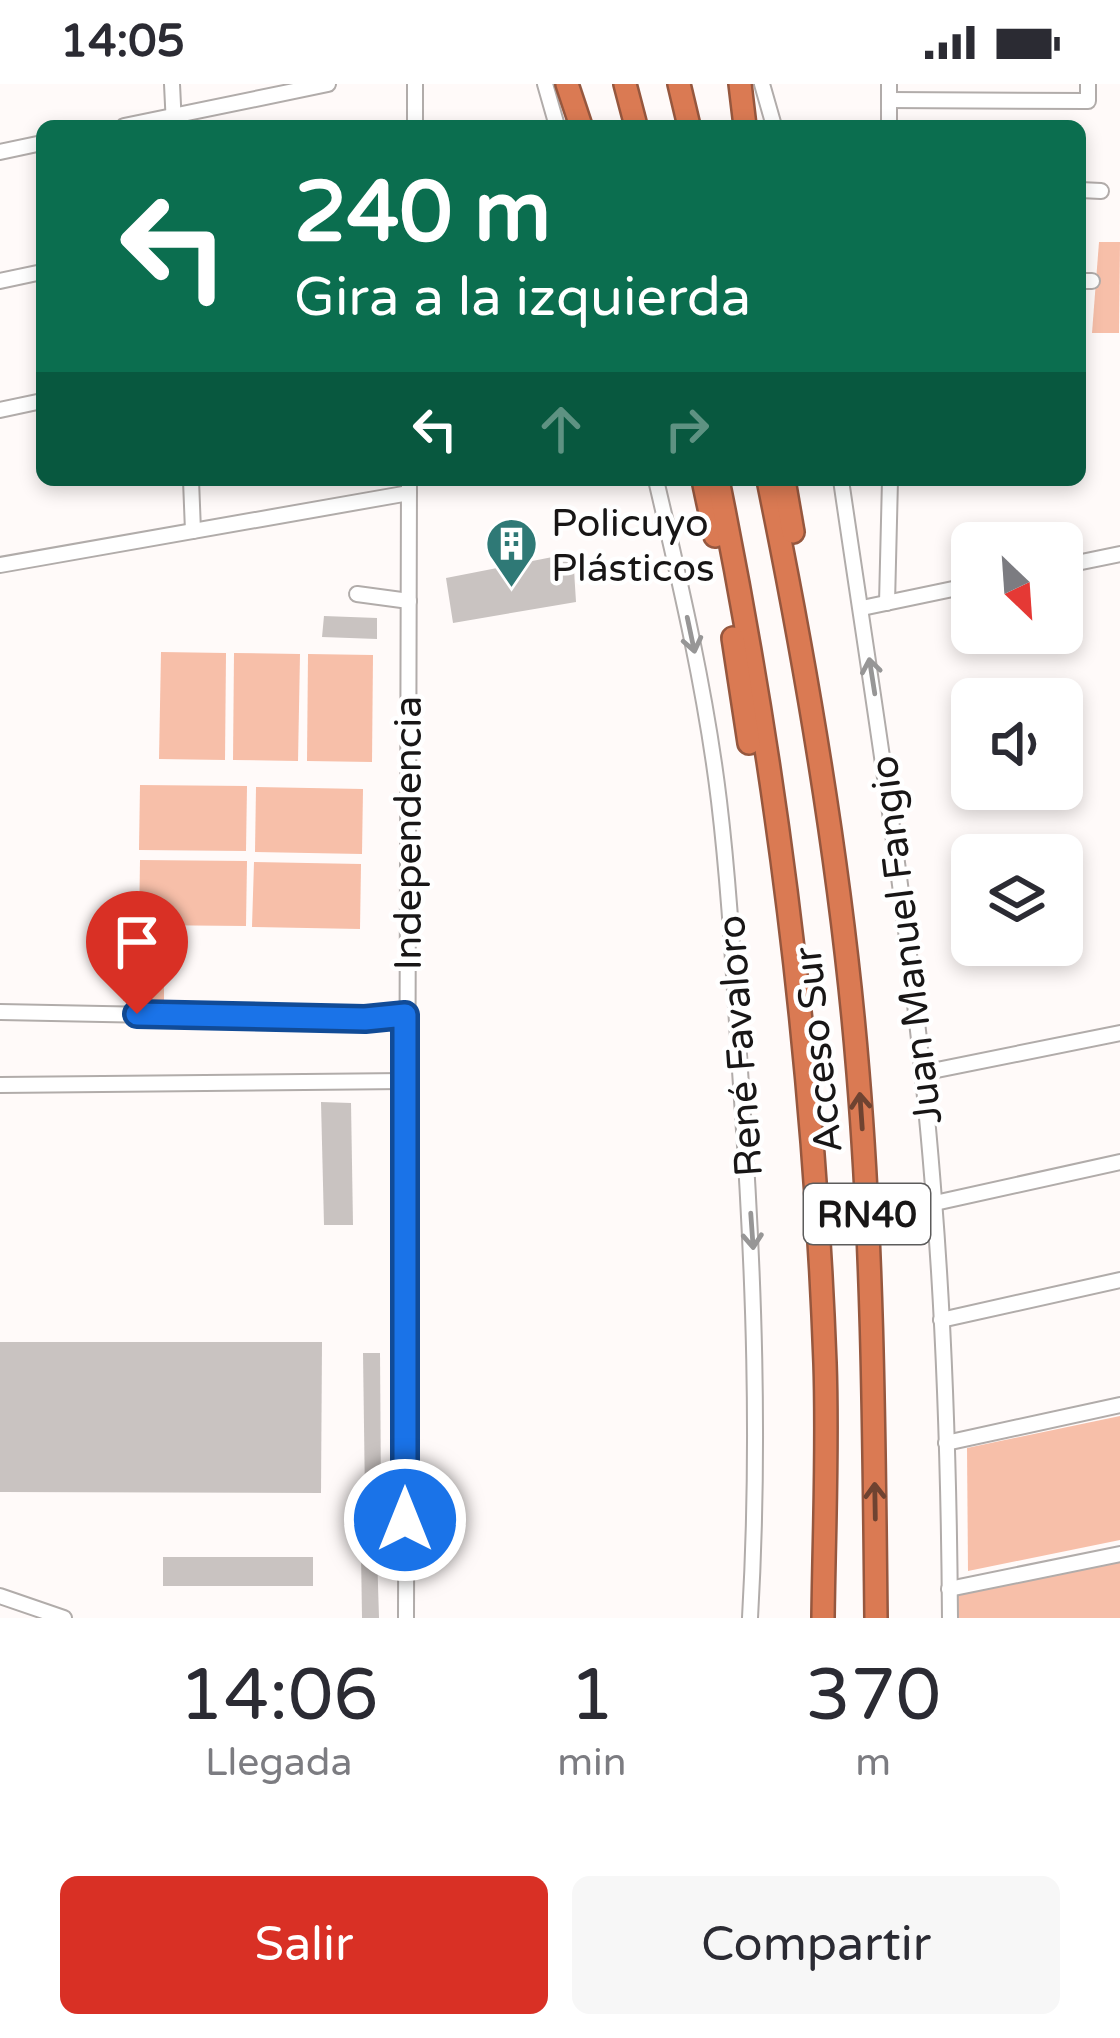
<!DOCTYPE html>
<html lang="es">
<head>
<meta charset="utf-8">
<style>
  body { margin:0; font-family:"Varela Round",sans-serif; background:#f7f7f7; color:#2b2b33; height:100vh; display:flex; flex-direction:column; font-size:45px; white-space:nowrap }
  * { box-sizing:border-box; margin:0 }
  p { font-size:39px; color:#7c7c81 }
  .icon { flex:none; width:66px; height:66px; fill:none; stroke:currentColor; stroke-width:2; stroke-linecap:round; stroke-linejoin:round }
  .map { position:relative; height:1534px; overflow:hidden }
  .panel { display:flex; flex-direction:column; background:#fff; flex:1 }
  .panel>* { flex:none }
  .guide { position:absolute; left:36px; top:36px; width:1050px; height:366px; border-radius:18px; box-shadow:0 6px 18px #0003; background:#0b6e4f; color:#fff; overflow:hidden }
  .needle { width:78px; rotate:155deg }
  .fabs { position:absolute; left:951px; top:438px; display:grid; gap:24px }
  .fabs a { display:grid; place-items:center; width:132px; height:132px; border-radius:18px; background:#fff; box-shadow:0 6px 18px #0003; font-size:60px }
  .pin { position:absolute; display:grid; place-items:center; width:102px; height:102px; color:#fff; margin:-123px -51px; border-radius:50% 50% 50% 0; rotate:-45deg; box-shadow:0 0 12px #0007 }
  .pin .icon { rotate:45deg }
  .me { position:absolute; width:132px; margin:-66px; rotate:0deg; stroke-linejoin:round; filter:drop-shadow(0 0 9px #0008) }
  .turn { display:flex; align-items:center; gap:42px; height:252px; padding:0 60px; font-size:54px }
  .turn .icon { width:156px; height:156px; stroke-width:2.5 }
  .turn b { display:block; font-size:84px; line-height:102px }
  .lanes { display:flex; align-items:center; height:114px; padding:0 60px; background:#0003; justify-content:center; gap:60px; direction:ltr }
  .lanes .off { opacity:.35 }
  .eta { display:flex; justify-content:space-evenly; align-items:center; height:204px; text-align:center }
  .eta b { font-size:72px; font-weight:600; line-height:84px }
  .primary-button { display:flex; gap:24px; margin-top:auto; padding:24px 60px }
  .primary-button a { flex:1; height:138px; border-radius:18px; background:#d93025; color:#fff; font-size:48px; font-weight:600; line-height:138px; text-align:center }
  .primary-button a+a { background:#f7f7f7; color:#2b2b33 }
  .status { display:flex; justify-content:space-between; align-items:center; height:84px; padding:0 60px; background:#fff; direction:ltr }
  .status svg { height:33px; fill:currentColor }
  .map>svg:first-child { display:block }
  .green { fill:#f7bfa9 }
  .building { fill:#c9c3c1 }
  .lines { fill:none; stroke-linecap:round; stroke-linejoin:round }
  .minor-casing { stroke:#b1acaa; stroke-width:18 }
  .highway-casing { stroke:#96573e; stroke-width:26 }
  .minor { stroke:#fff; stroke-width:14 }
  .highway { stroke:#da7a53; stroke-width:21 }
  .oneway { stroke:#979696 }
  .oneway2 { stroke:#6f4331 }
  .route-casing { stroke:#114b97; stroke-width:30 }
  .route { stroke:#1a73e8; stroke-width:21 }
  .labels { text-anchor:middle; stroke-width:9; stroke-linejoin:round; paint-order:stroke }
  .shield { fill:#fff; stroke:#5d5c5c; stroke-width:3 }
  .shield-label { font-size:36px; font-weight:bold; fill:#181616 }
  .poi-label { font-size:39px; fill:#181616; stroke:#fff; text-anchor:start }
  .street-label { font-size:39px; fill:#181616; stroke:#fff }
</style>
</head>
<body>
<div class="status"><b>14:05</b><svg viewBox="0 0 49 12"><path d="M0 12V9h3v3zM5 12V6h3v6zM10 12V3h3v9zM15 12V0h3v12zM26 1h20v11H26zM47 4h2v5h-2z"/></svg></div>
<div class="map">
<svg width="1120" height="1534" viewBox="0 0 1120 1534">
  <rect width="100%" height="100%" fill="#fffaf9"/>
  <g class="green">
    <polygon points="1099,158 1120,158 1119,249 1092,249"/>
    <polygon points="161,568 226,569 225,676 159,675"/>
    <polygon points="234,569 300,570 298,677 233,676"/>
    <polygon points="308,570 373,571 372,678 307,677"/>
    <polygon points="140,701 247,702 246,767 139,766"/>
    <polygon points="256,703 363,705 362,770 255,768"/>
    <polygon points="140,776 247,777 246,842 139,841"/>
    <polygon points="254,778 361,780 360,845 252,843"/>
    <rect x="123" y="880" width="41" height="37"/>
    <polygon points="1120,1332 1120,1456 968,1487 967,1364"/>
    <polygon points="1120,1470 1120,1534 950,1534 949,1505"/>
  </g>
  <g class="building">
    <polygon points="573,469 576,518 453,539 446,494"/>
    <polygon points="324,532 377,534 377,555 322,553"/>
    <polygon points="321,1018 351,1019 353,1141 324,1141"/>
    <polygon points="0,1258 322,1258 321,1409 0,1408"/>
    <polygon points="363,1269 380,1269 381,1413 365,1414"/>
    <polygon points="361,1468 377,1468 379,1534 362,1534"/>
    <rect x="163" y="1473" width="150" height="29"/>
  </g>
  <g class="lines">
    <defs>
      <g id="minor">
        <polyline points="172,0 174,42"/>
        <polyline points="415,0 415,42"/>
        <polyline points="545,0 557,42"/>
        <polyline points="762,0 774,42"/>
        <polyline points="889,0 889,42"/>
        <polyline points="889,16 1088,17 1088,0"/>
        <polyline points="124,42 328,0"/>
        <polyline points="0,68 42,59"/>
        <polyline points="1080,106 1101,107"/>
        <polyline points="0,197 42,188"/>
        <polyline points="1080,197 1092,197"/>
        <polyline points="0,326 42,317"/>
        <polyline points="191,396 193,447"/>
        <path d="M656,396c25,106 50,213 63,321 12,100 16,199 23,299 12,174 18,344 8,518"/>
        <path d="M841,396c35,240 75,479 93,720 11,139 15,279 16,418"/>
        <polyline points="0,481 409,409"/>
        <polyline points="1062,482 1120,470"/>
        <polyline points="357,510 409,517"/>
        <polyline points="887,519 890,396"/>
        <polyline points="862,524 972,501"/>
        <polyline points="0,928 365,935 405,931"/>
        <polyline points="922,989 1120,949"/>
        <polyline points="0,1001 405,997"/>
        <polyline points="935,1119 1120,1078"/>
        <polyline points="941,1236 1120,1196"/>
        <polyline points="946,1359 1120,1321"/>
        <polyline points="949,1505 1120,1470"/>
        <polyline points="0,1512 64,1534"/>
        <polyline points="406,1534 409,396"/>
      </g>
      <g id="highway">
        <polyline points="567,0 581,42"/>
        <polyline points="625,0 636,42"/>
        <polyline points="679,0 689,42"/>
        <polyline points="740,0 745,42"/>
        <polyline points="703,396 715,452"/>
        <path d="M718,396c59,290 96,588 107,883 3,85 -1,170 -2,255"/>
        <path d="M768,396c40,195 74,394 90,593 15,181 16,363 18,545"/>
        <polyline points="784,396 793,448"/>
        <polyline points="733,554 749,659"/>
      </g>
    </defs>
    <use href="#minor" class="minor-casing"/>
    <use href="#highway" class="highway-casing"/>
    <use href="#minor" class="minor"/>
    <use href="#highway" class="highway"/>
  </g>
  <defs><path id="oneway-shaft" d="M-6 0H5M1.5-3L5.5 0L1.5 3" fill="none" stroke-width="1.6" stroke-linecap="round" stroke-linejoin="round" transform="scale(3)"/></defs>
  <g class="oneway">
    <use href="#oneway-shaft" transform="translate(691 551) rotate(78)"/>
    <use href="#oneway-shaft" transform="translate(872 592) rotate(-99)"/>
    <use href="#oneway-shaft" transform="translate(752 1147) rotate(86)"/>
  </g>
  <g class="oneway2">
    <use href="#oneway-shaft" transform="translate(861 1027) rotate(-94)"/>
    <use href="#oneway-shaft" transform="translate(875 1417) rotate(-91)"/>
  </g>
  <g class="lines">
    <defs>
      <polyline id="route" points="137,930 365,935 405,931 405,1436"/>
    </defs>
    <use href="#route" class="route-casing"/>
    <use href="#route" class="route"/>
  </g>
  <defs>
    <symbol id="building-pin" viewBox="-11 -11 22 30"><path d="M0 17L-7.5 6A9.5 9.5 0 1 1 7.5 6Z" fill="#2f7976" stroke="#fff"/><path d="M-4-6H4V6H1V3H-1V6H-4ZM-2.5-4.3h1.7v1.8h-1.7ZM.8-4.3h1.7v1.8H.8ZM-2.5-1h1.7V.8h-1.7ZM.8-1h1.7V.8H.8Z" fill="#fff"/></symbol>
  </defs>
  <g fill-rule="evenodd">
    <use href="#building-pin" x="482" y="430" width="59" height="81"/>
  </g>
  <g class="labels">
    <rect class="shield" x="804" y="1100" width="126" height="60" rx="9"/>
    <g class="shield-label">
      <text x="867" y="1143">RN40</text>
    </g>
    <g class="poi-label">
      <text x="551" y="452">Policuyo<tspan x="551" dy="45">Plásticos</tspan></text>
    </g>
    <g class="street-label">
      <text transform="translate(407 749) rotate(-90)" y="14">Independencia</text>
      <text transform="translate(905 856) rotate(-97)" y="14">Juan Manuel Fangio</text>
      <text transform="translate(739 962) rotate(-94)" y="14">René Favaloro</text>
      <text transform="translate(817 966) rotate(-96)" y="14">Acceso Sur</text>
    </g>
  </g>
</svg>
<div class="fabs">
<a><svg class="needle" viewBox="-14 -14 28 28"><path d="M0-13l5 13h-10z" fill="#e53935"/><path d="M0 13l5-13h-10z" fill="#7c7c81"/></svg></a>
<a><svg class="icon" aria-label="sound" viewBox="0 0 24 24"><path d="M4 9h4l5-4v14l-5-4H4zM17 9q2 3 0 6"/></svg></a>
<a><svg class="icon" aria-label="layers" viewBox="0 0 24 24"><path d="M12 4l9 5-9 5-9-5zM3 14l9 5 9-5"/></svg></a>
</div>
<div class="pin" style="left:137px;top:930px;background:#d93025"><svg class="icon" aria-label="arrive" viewBox="0 0 24 24"><path d="M6 21V4h12l-3 4 3 4H6"/></svg></div>
<svg class="me" style="left:405px;top:1436px" viewBox="-20 -20 40 40"><circle r="17" fill="#1a73e8" stroke="#fff" stroke-width="3"/><path d="M0-11L8 9 0 5-8 9z" fill="#fff"/></svg>
<div class="guide">
<div class="turn"><svg class="icon" aria-label="left" viewBox="0 0 24 24"><path d="M17 20v-9H6M10 6l-5 5 5 5"/></svg><div><b>240 m</b>Gira a la izquierda</div></div>
<div class="lanes"><svg class="icon" aria-label="left" viewBox="0 0 24 24"><path d="M17 20v-9H6M10 6l-5 5 5 5"/></svg><svg class="icon off" aria-label="ahead" viewBox="0 0 24 24"><path d="M12 20V5M6 11l6-6 6 6"/></svg><svg class="icon off" aria-label="right" viewBox="0 0 24 24"><path d="M7 20v-9h11M14 6l5 5-5 5"/></svg></div>
</div>
</div>
<section class="panel">
<div class="eta">
<div><b>14:06</b><p>Llegada</p></div>
<div><b>1</b><p>min</p></div>
<div><b>370</b><p>m</p></div>
</div>
<div class="primary-button"><a>Salir</a><a>Compartir</a></div>
</section>
</body>
</html>
